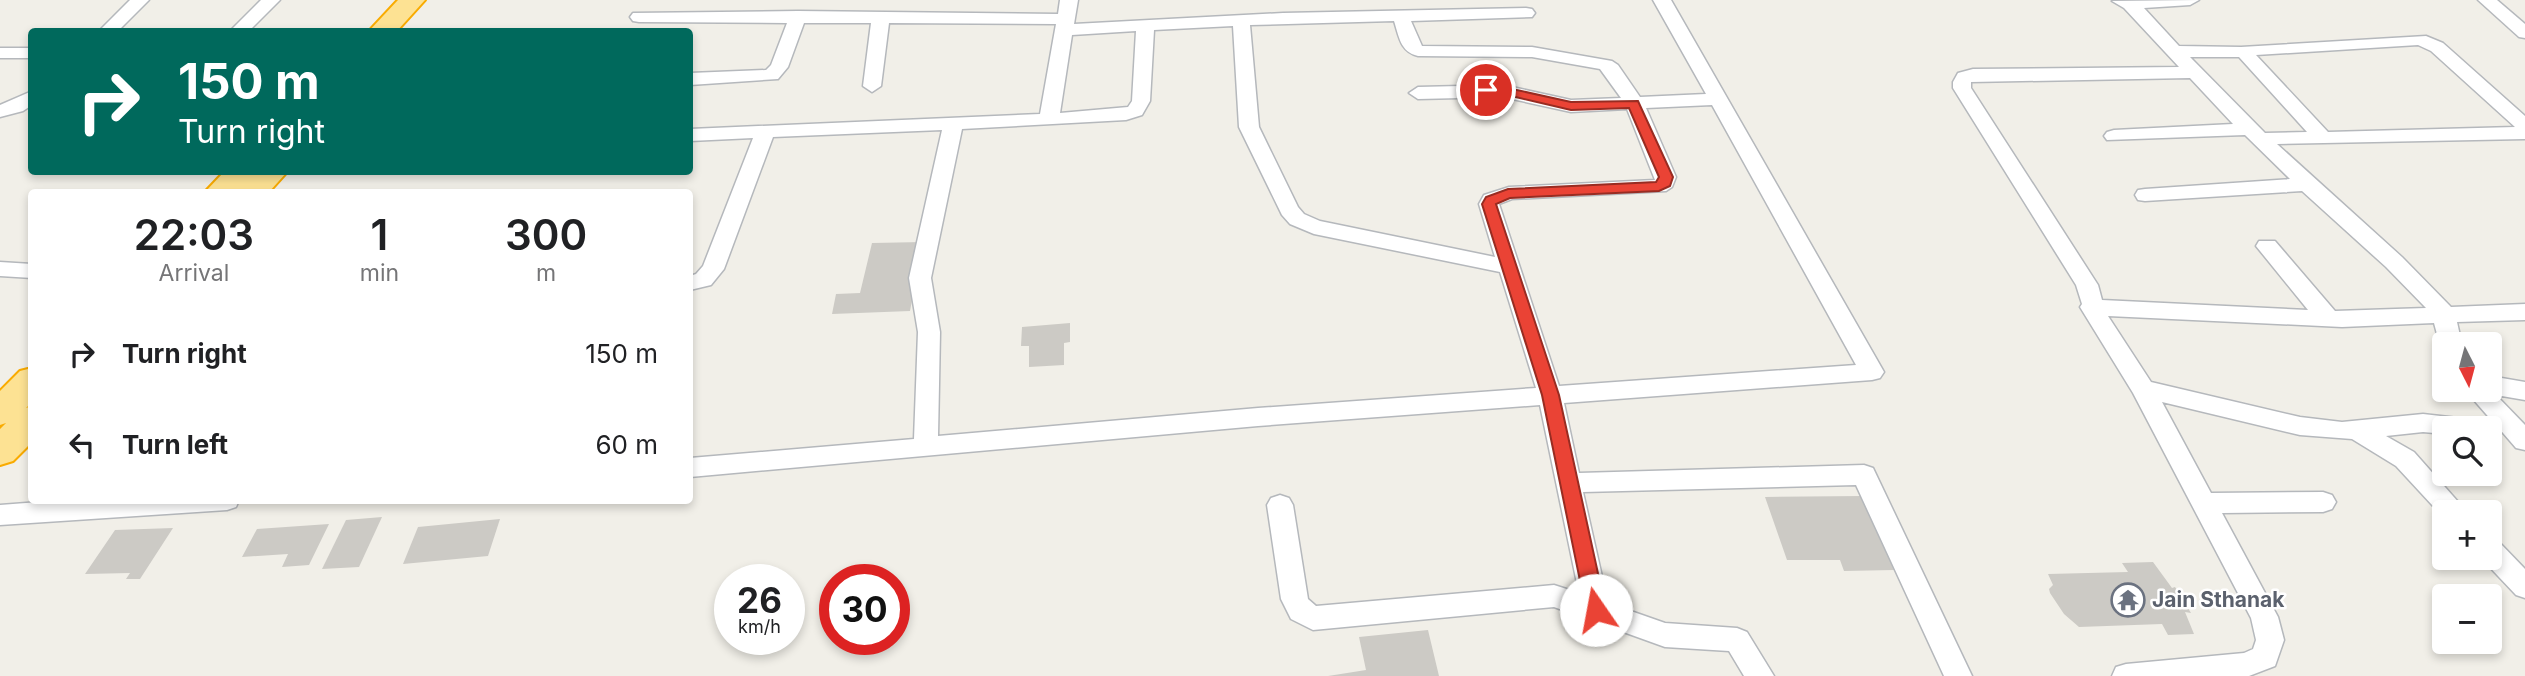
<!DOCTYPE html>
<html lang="en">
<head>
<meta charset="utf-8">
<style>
  body { margin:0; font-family:Inter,sans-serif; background:#f6f6f6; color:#202124; height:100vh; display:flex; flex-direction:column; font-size:26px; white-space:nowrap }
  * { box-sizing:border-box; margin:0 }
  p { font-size:23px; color:#757577 }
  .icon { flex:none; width:38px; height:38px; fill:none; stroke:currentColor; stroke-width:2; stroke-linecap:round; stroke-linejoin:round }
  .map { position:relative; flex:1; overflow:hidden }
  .side { position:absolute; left:28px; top:189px; width:665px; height:315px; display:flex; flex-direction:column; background:#fff; border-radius:7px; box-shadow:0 4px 10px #0003 }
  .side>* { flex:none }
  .hud { position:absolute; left:28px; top:28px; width:665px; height:147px; border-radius:7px; box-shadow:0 4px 10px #0003; background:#00695c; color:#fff; overflow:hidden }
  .needle { width:46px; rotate:174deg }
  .fabs { position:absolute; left:2432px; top:332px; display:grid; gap:14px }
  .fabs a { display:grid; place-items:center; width:70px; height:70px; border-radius:7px; background:#fff; box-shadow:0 4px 10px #0003; font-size:35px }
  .speed { position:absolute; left:714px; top:564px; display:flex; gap:14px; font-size:35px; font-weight:700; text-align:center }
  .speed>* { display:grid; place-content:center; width:91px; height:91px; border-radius:50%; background:#fff; box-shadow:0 4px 10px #0003; line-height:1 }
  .speed small { font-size:18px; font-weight:400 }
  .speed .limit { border:10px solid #d22; background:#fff; color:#111 }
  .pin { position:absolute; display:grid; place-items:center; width:60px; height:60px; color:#fff; margin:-30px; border:4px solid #fff; border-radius:50%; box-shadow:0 2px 7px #0007 }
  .me { position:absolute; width:77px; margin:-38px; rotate:348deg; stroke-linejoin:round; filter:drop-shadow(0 0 5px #0008) }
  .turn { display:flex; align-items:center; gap:24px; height:147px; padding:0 35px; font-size:32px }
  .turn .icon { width:91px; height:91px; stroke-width:2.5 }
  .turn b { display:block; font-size:49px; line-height:60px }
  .eta { display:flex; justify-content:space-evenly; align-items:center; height:119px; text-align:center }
  .eta b { font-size:42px; font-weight:600; line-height:49px }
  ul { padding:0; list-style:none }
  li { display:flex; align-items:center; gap:21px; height:91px; padding:0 35px }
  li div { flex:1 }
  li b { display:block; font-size:26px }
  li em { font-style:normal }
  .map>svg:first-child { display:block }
  .building { fill:#cccac5 }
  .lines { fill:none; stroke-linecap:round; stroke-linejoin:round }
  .minor-casing { stroke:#b5b8bc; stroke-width:3 }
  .highway-casing { stroke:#f9ab00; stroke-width:4 }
  .minor { fill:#fff; fill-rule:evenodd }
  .highway { fill:#fde293; fill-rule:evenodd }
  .route { fill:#ea4335; stroke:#982c22; stroke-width:2 }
  .labels { text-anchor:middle; stroke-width:5; stroke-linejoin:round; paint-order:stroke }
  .worship-label { font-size:21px; font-weight:bold; fill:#5b616d; stroke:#fff; text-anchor:start }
</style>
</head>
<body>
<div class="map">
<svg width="2525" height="676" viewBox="0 0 2525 676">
  <rect width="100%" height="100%" fill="#f1efe8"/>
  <g class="building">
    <polygon points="923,242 910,311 832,314 836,294 860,293 872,243"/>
    <polygon points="1070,323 1070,342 1064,343 1064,365 1029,367 1029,346 1021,346 1022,327"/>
    <polygon points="1863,496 1894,570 1844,571 1840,560 1787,560 1765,497"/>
    <polygon points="382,517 359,567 322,569 346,520"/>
    <polygon points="500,519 488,556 403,564 418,527"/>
    <polygon points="329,524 309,565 282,567 288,554 242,557 257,529"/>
    <polygon points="173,528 140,579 126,579 130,573 85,574 115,530"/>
    <polygon points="2153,562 2172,588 2175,587 2191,613 2185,612 2194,634 2168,635 2162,624 2079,627 2064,614 2050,593 2049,589 2053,585 2048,574 2128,572 2122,563"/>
    <polygon points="1428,630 1439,676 1328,676 1366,670 1359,637"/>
  </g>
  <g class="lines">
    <defs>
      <g id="minor">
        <polygon points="130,0 149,0 117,32 98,32"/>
        <polygon points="261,0 280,0 248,32 229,32"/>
        <path d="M1060,0h18l-4,24 209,-11 243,-5 6,1 3,4 -3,4 -121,4 11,25 110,1 80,14 6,4 22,32 66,-3 -53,-94h18l213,372 -4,6 -8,2 -308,23 15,70 285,-8 9,3 99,208h-28l-88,-191 -273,7 25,111 57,20 72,5 10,4 27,44h-30l-15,-25 -64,-4 -111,-40 -241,23 -22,-11 -10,-20 -14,-94 4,-7 9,-3 9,3 4,7 15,94 8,7 238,-21 25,8 -39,-188 -282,21 -568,51v-19l224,-19 4,-107 -9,-54 33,-148 -169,7 -49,132 -13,16 -21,5v-14l6,-2 7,-8 50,-128 -63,3v-12l350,-15 16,-90 -167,-1 -8,63 -9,6 -9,-6 8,-63h-67l-16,44 -10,12 -88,6v-12l76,-3 5,-5 16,-42 -148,-1 -6,-1 -3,-4 3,-4 165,-2 260,3zM1394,21c5,15 6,31 24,35l114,1 68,12 21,29 -50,2 -68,-15 -85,2 -9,6 9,6 85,-2 68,15 56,-3 28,71 -146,7 -25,8 -5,9 16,53 -175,-36 -16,-7 -6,-7 -39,-80 -9,-102zM1233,26l6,101 43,88 8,9 24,10 186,38 36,116 -278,20 -320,28 2,-104 -9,-54 31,-149 164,-9 16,-5 8,-14 4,-71zM1136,31l-4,70 -4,6 -68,6 12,-78zM1712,105l144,260 -297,21 -60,-182 13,-5 154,-8 6,-4 4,-10 -30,-69z"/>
        <path d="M2199,0l-9,5 -46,3 35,38 62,1 185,-11 17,7 82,73v23l-248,5 125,113 49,50 74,-3v16l-68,2 5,23h-17v6l-5,-6 -6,-22 -92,4 -234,-11 43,66 149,35 42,5 81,-8 70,8 -28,-32h25v-14l35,6v18l-29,-5 29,30v25l-9,-2 -19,-22 -2,9 -5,2v-8h-45v5l-22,-2 -37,4 28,16 54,61h-23v6l-49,-53 -44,-27 -52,-4 -138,-33 49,91 112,-1 9,3 4,7 -4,7 -9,3 -101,1 56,104 6,23 -9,26 -26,10h-137l4,-9 10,-3 118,-11 9,-4 3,-9 -5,-22 -118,-225 -53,-86 2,-3 -6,-19 -123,-197v-6l5,-9 15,-4 206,-2 -55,-59 -12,-7zM2418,45l13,6 84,76 -187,5 -72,-77zM2190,57h49l68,75 -42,1zM2190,78l43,46 -119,6 -7,2 -3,4 3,4 138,-5 45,44 -145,10 -7,1 -3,5 3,5 7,1 157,-10 84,76 40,41 -91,3 -60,-70h-16l-3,5 52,64 -206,-10 -4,-15 -127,-197v-6z"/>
        <polygon points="2478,0 2497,0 2525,24 2525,38 2519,37"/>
        <rect x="0" y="48" width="32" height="10"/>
        <polygon points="32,91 32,105 23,111 0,117 0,105"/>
        <polygon points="0,262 32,264 32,278 0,276"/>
        <polygon points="65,500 239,500 236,507 227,510 0,525 0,505"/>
        <polygon points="2490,539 2499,542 2525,569 2525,598 2516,595 2481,558 2490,558"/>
      </g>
      <g id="highway">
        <polygon points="398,0 425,0 396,32 368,32"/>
        <polygon points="224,172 287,172 269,192 205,192"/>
        <polygon points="32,368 32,402 26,408 32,406 32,442 13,461 0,465 0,429 6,423 0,425 0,391 20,371"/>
      </g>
    </defs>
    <use href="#minor" class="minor-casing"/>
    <use href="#highway" class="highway-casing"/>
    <use href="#minor" class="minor"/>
    <use href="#highway" class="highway"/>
  </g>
  <polygon class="route" points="1486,86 1503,87 1571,102 1638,101 1673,177 1670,186 1659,191 1510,198 1496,204 1559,395 1606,610 1603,616 1596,618 1589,616 1586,610 1542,395 1482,204 1486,197 1508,189 1656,182 1659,177 1629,108 1571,110 1503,94 1481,92 1481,87"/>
  <defs>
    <symbol id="temple-ring" viewBox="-11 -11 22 22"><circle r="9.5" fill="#fff" stroke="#6b7280" stroke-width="1.5"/><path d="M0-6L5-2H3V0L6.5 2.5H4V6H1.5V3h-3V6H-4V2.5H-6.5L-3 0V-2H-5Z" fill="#6b7280"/></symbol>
  </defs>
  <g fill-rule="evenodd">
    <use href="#temple-ring" x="2109" y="581" width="38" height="38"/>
  </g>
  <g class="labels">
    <g class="worship-label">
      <text x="2152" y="607">Jain Sthanak</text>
    </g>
  </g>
</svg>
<div class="fabs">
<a><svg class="needle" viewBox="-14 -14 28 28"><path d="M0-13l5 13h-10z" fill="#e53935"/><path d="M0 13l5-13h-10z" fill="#757577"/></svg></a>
<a><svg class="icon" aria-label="search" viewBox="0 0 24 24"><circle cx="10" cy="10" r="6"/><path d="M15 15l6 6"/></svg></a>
<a>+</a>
<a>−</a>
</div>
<div class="speed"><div>26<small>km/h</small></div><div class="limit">30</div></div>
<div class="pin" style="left:1486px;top:90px;background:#d93025"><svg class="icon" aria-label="arrive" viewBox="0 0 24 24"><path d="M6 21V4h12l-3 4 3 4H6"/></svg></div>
<svg class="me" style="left:1596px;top:610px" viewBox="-20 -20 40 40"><circle r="19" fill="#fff"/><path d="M0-13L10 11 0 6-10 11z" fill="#ea4335"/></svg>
<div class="hud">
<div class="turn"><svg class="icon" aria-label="right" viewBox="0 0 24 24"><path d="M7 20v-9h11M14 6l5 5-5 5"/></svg><div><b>150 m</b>Turn right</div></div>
</div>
<section class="side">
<div class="eta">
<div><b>22:03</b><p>Arrival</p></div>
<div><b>1</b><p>min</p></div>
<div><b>300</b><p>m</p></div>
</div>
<ul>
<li><svg class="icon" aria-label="right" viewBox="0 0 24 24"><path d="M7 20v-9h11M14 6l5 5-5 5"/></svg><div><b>Turn right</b></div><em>150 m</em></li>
<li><svg class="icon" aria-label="left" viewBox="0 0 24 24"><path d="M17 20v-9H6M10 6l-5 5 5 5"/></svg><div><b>Turn left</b></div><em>60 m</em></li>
</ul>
</section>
</div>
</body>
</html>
